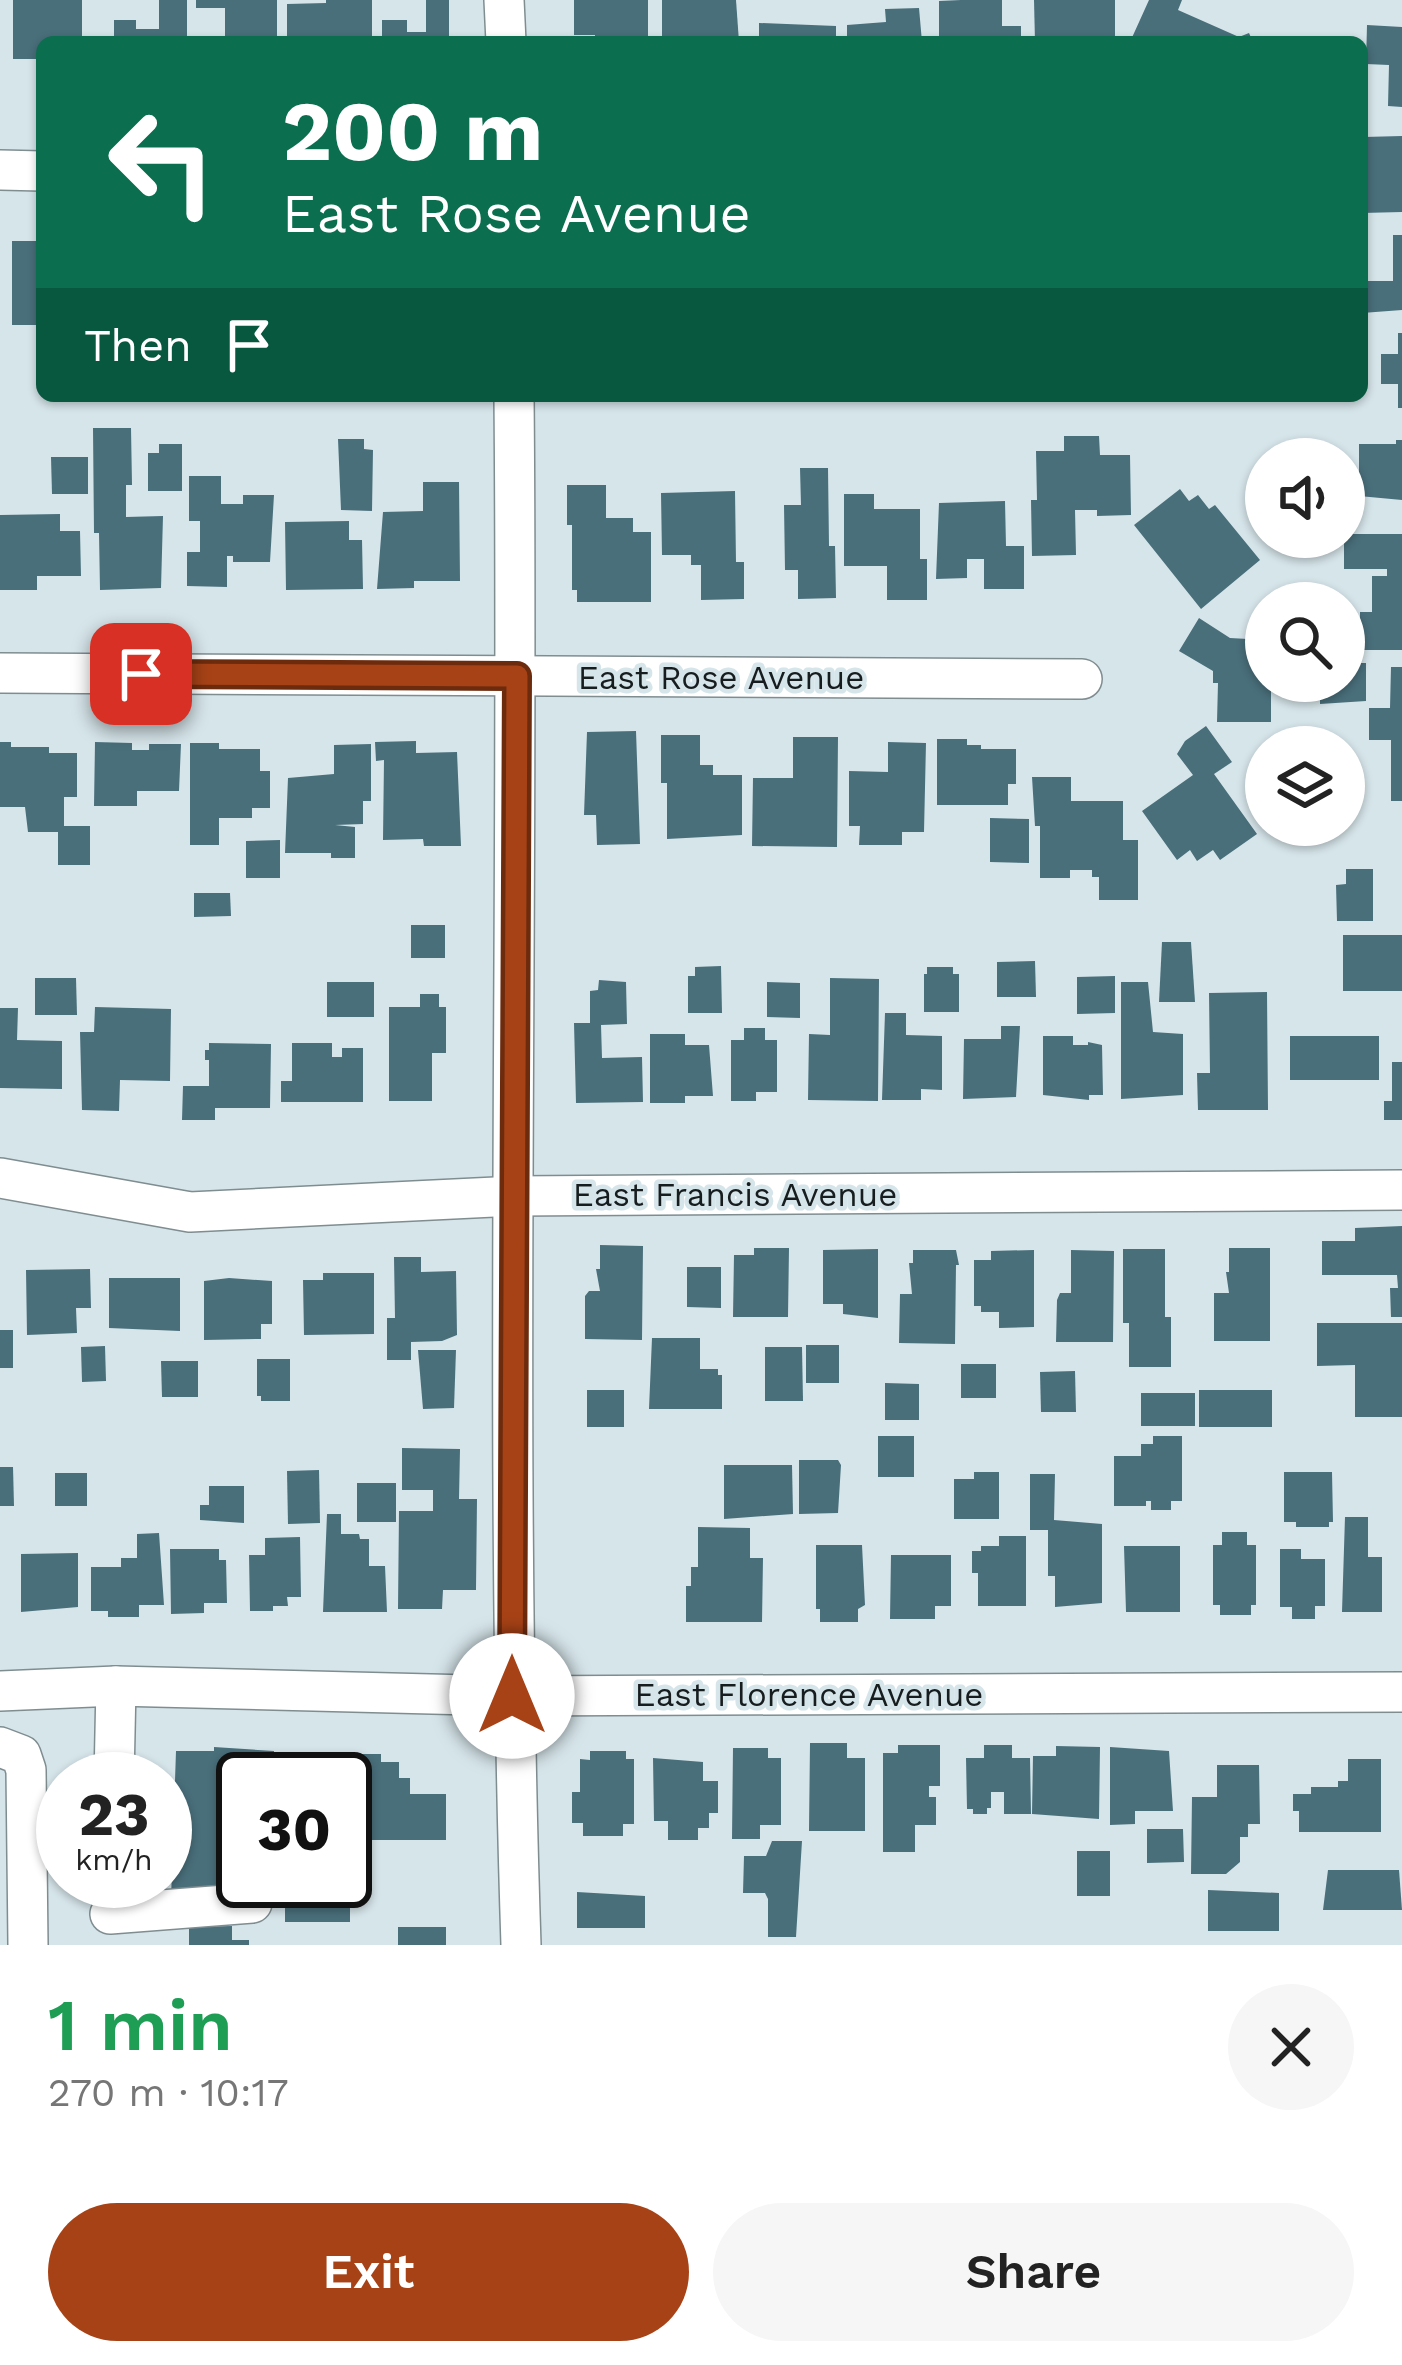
<!DOCTYPE html>
<html lang="en">
<head>
<meta charset="utf-8">
<style>
  body { margin:0; font-family:"Work Sans",sans-serif; background:#f6f6f6; color:#222; height:100vh; display:flex; flex-direction:column; font-size:45px; white-space:nowrap }
  * { box-sizing:border-box; margin:0 }
  p { font-size:39px; color:#767676 }
  .icon { flex:none; width:66px; height:66px; fill:none; stroke:currentColor; stroke-width:2; stroke-linecap:round; stroke-linejoin:round }
  .map { position:relative; height:1945px; overflow:hidden }
  .panel { display:flex; flex-direction:column; background:#fff; flex:1 }
  .panel>* { flex:none }
  .banner { position:absolute; left:36px; top:36px; width:1332px; height:366px; border-radius:18px; box-shadow:0 3px 9px #0004; background:#0b6e4f; color:#fff; overflow:hidden }
  .tools { position:absolute; left:1245px; top:438px; display:grid; gap:24px }
  .tools a { display:grid; place-items:center; width:120px; height:120px; border-radius:50%; background:#fff; box-shadow:0 3px 9px #0004; font-size:60px }
  .speed { position:absolute; left:36px; top:1752px; display:flex; gap:24px; font-size:60px; font-weight:700; text-align:center }
  .speed>* { display:grid; place-content:center; width:156px; height:156px; border-radius:50%; background:#fff; box-shadow:0 3px 9px #0004; line-height:1 }
  .speed small { font-size:30px; font-weight:400 }
  .speed .limit { border:6px solid #111; border-radius:18px; background:#fff; color:#111 }
  .pin { position:absolute; display:grid; place-items:center; width:102px; height:102px; color:#fff; margin:-51px; border-radius:24px; box-shadow:0 6px 18px #0006 }
  .me { position:absolute; width:132px; margin:-66px; rotate:0deg; stroke-linejoin:round; filter:drop-shadow(0 0 9px #0008) }
  .turn { display:flex; align-items:center; gap:42px; height:252px; padding:0 48px; font-size:54px }
  .turn .icon { width:156px; height:156px; stroke-width:2.5 }
  .turn b { display:block; font-size:84px; line-height:102px }
  .then { display:flex; align-items:center; height:114px; padding:0 48px; background:#0003; gap:24px; font-size:45px }
  .round { display:grid; place-items:center; flex:none; width:126px; height:126px; border-radius:63px; background:#f6f6f6 }
  .summary { display:flex; align-items:center; justify-content:space-between; height:204px; padding:0 48px }
  h1 { font-size:72px; font-weight:600; line-height:90px; color:#1e9e55 }
  .cta { display:flex; gap:24px; margin-top:auto; padding:24px 48px }
  .cta a { flex:1; height:138px; border-radius:72px; background:#a74216; color:#fff; font-size:48px; font-weight:600; line-height:138px; text-align:center }
  .cta a+a { background:#f6f6f6; color:#222 }
  .map>svg:first-child { display:block }
  .building { fill:#496f7b }
  .lines { fill:none; stroke-linecap:round; stroke-linejoin:round }
  .minor-casing { stroke:#7f8d91; stroke-width:42 }
  .minor { stroke:#fff; stroke-width:39 }
  .route-casing { stroke:#6d2b0e; stroke-width:30 }
  .route { stroke:#a74216; stroke-width:21 }
  .labels { text-anchor:middle; stroke-width:9; stroke-linejoin:round; paint-order:stroke }
  .street-label { font-size:33px; fill:#171d1e; stroke:#d6e5ea }
</style>
</head>
<body>
<div class="map">
<svg width="1402" height="1945" viewBox="0 0 1402 1945">
  <rect width="100%" height="100%" fill="#d6e5ea"/>
  <g class="building">
    <polygon points="13,0 82,0 82,42 42,42 42,59 13,59"/>
    <polygon points="159,0 187,0 187,42 114,42 114,20 136,20 136,29 159,29"/>
    <polygon points="196,0 277,0 277,42 225,42 225,8 196,8"/>
    <polygon points="326,0 372,0 372,42 287,42 287,4 326,3"/>
    <polygon points="426,0 449,0 449,42 382,42 382,20 407,20 407,32 426,32"/>
    <polygon points="574,0 648,0 648,42 595,42 595,35 574,35"/>
    <polygon points="662,0 736,0 739,42 662,42"/>
    <polygon points="961,0 1002,0 1002,26 1021,26 1021,42 939,42 939,1"/>
    <polygon points="1034,0 1115,0 1115,42 1035,42"/>
    <polygon points="1149,0 1182,0 1178,10 1239,37 1249,33 1253,42 1130,42"/>
    <polygon points="919,8 922,42 847,42 847,25 886,22 885,9"/>
    <polygon points="759,23 836,26 836,42 759,42"/>
    <polygon points="1367,25 1402,27 1402,107 1388,106 1389,65 1366,64"/>
    <polygon points="1402,136 1402,212 1362,213 1364,137"/>
    <polygon points="1393,235 1402,235 1402,310 1362,313 1362,281 1393,281"/>
    <polygon points="12,241 42,241 41,325 12,325"/>
    <polygon points="1398,333 1402,333 1402,408 1398,408 1398,384 1381,384 1381,354 1398,354"/>
    <polygon points="106,396 150,396 151,401 106,402"/>
    <polygon points="93,428 131,428 132,485 126,485 126,517 163,516 161,588 100,590 99,533 94,533"/>
    <polygon points="1064,436 1099,436 1100,455 1130,455 1131,515 1097,516 1097,510 1075,510 1076,555 1032,556 1031,500 1037,500 1036,451 1064,451"/>
    <polygon points="338,439 364,439 364,449 373,450 372,511 341,510"/>
    <polygon points="1396,440 1402,440 1402,500 1359,496 1359,444 1396,444"/>
    <polygon points="159,444 182,444 182,491 148,491 148,453 159,453"/>
    <polygon points="51,457 88,457 88,494 52,494"/>
    <polygon points="800,468 828,468 829,546 835,546 836,598 798,599 798,570 785,570 784,505 801,505"/>
    <polygon points="189,476 221,476 221,504 243,504 243,495 274,495 270,562 233,562 233,556 227,556 227,587 187,586 187,552 200,552 200,521 189,521"/>
    <polygon points="423,482 459,482 460,581 414,581 414,588 377,589 383,512 423,511"/>
    <polygon points="567,485 606,485 606,518 633,518 633,532 651,532 651,602 577,602 577,590 572,590 572,525 567,525"/>
    <polygon points="1180,489 1189,501 1198,495 1209,509 1215,505 1260,560 1201,609 1134,525"/>
    <polygon points="735,491 736,562 744,562 744,599 701,600 701,565 691,565 691,555 662,555 661,493"/>
    <polygon points="844,494 874,494 874,509 920,509 920,559 927,559 927,600 887,600 887,566 844,566"/>
    <polygon points="1005,501 1006,546 1024,546 1024,589 984,589 984,559 967,559 967,578 936,579 939,503"/>
    <polygon points="60,514 60,531 80,531 81,576 37,576 37,590 0,590 0,515"/>
    <polygon points="349,521 349,540 362,540 363,589 286,590 285,522"/>
    <polygon points="1344,534 1402,534 1402,650 1360,650 1360,612 1372,612 1372,576 1387,576 1387,569 1344,569"/>
    <polygon points="1199,618 1230,638 1248,639 1248,653 1266,653 1266,681 1271,681 1271,722 1217,722 1218,683 1213,683 1213,671 1179,651"/>
    <polygon points="1344,663 1366,663 1366,701 1320,704 1320,681 1344,681"/>
    <polygon points="1391,667 1402,667 1402,801 1391,801 1391,740 1369,740 1369,708 1390,708"/>
    <polygon points="1206,726 1232,762 1214,774 1257,834 1220,860 1213,850 1197,861 1190,850 1177,860 1142,811 1193,775 1177,754 1185,741"/>
    <polygon points="636,731 640,844 597,845 596,815 584,815 587,732"/>
    <polygon points="661,735 700,735 700,765 713,765 713,775 742,775 742,835 667,839 667,783 661,783"/>
    <polygon points="793,737 838,737 837,847 752,846 753,778 793,778"/>
    <polygon points="937,739 967,739 967,745 981,745 981,749 1016,749 1016,784 1008,784 1008,805 937,805"/>
    <polygon points="416,741 416,753 457,752 461,846 424,846 423,839 383,840 384,760 376,761 375,742"/>
    <polygon points="0,742 11,742 11,747 49,747 49,753 77,753 77,797 64,797 64,826 90,826 90,865 58,865 58,832 28,832 25,807 0,807"/>
    <polygon points="95,742 132,743 132,750 149,750 149,744 181,744 179,791 137,791 137,806 94,806"/>
    <polygon points="888,742 926,743 924,832 902,832 902,845 859,845 860,826 849,826 849,771 888,772"/>
    <polygon points="190,743 219,743 219,749 260,749 260,771 270,771 270,808 252,808 252,818 219,818 219,845 190,845"/>
    <polygon points="371,744 371,801 363,801 363,824 335,825 355,827 355,858 331,858 331,853 285,853 288,778 334,774 334,745"/>
    <polygon points="1032,777 1071,777 1071,801 1123,801 1123,840 1138,840 1138,900 1099,900 1099,877 1092,877 1092,870 1070,870 1070,878 1040,878 1040,826 1035,826"/>
    <polygon points="990,818 1029,819 1029,863 990,862"/>
    <polygon points="280,840 280,878 246,878 246,841"/>
    <polygon points="1346,869 1373,869 1373,921 1337,921 1336,885 1346,884"/>
    <polygon points="194,893 230,893 231,916 194,917"/>
    <rect x="411" y="925" width="34" height="33"/>
    <rect x="1343" y="935" width="59" height="56"/>
    <polygon points="1162,942 1191,942 1195,1002 1159,1002"/>
    <polygon points="1035,961 1036,997 997,997 997,962"/>
    <polygon points="721,966 722,1013 688,1013 688,976 695,976 695,967"/>
    <polygon points="927,967 953,967 953,974 959,974 959,1012 924,1012 924,974 927,974"/>
    <polygon points="1115,976 1115,1013 1077,1014 1077,977"/>
    <polygon points="35,978 76,978 77,1015 35,1015"/>
    <polygon points="830,978 879,979 878,1101 808,1100 809,1034 830,1035"/>
    <polygon points="599,980 626,982 627,1024 601,1025 602,1058 642,1057 643,1102 576,1103 574,1023 590,1023 590,991 598,990"/>
    <rect x="327" y="982" width="47" height="35"/>
    <polygon points="767,982 800,983 800,1018 767,1017"/>
    <polygon points="1121,982 1148,982 1153,1032 1183,1034 1183,1095 1121,1099"/>
    <polygon points="1267,992 1268,1110 1198,1110 1197,1073 1210,1073 1209,993"/>
    <polygon points="420,994 439,994 439,1007 446,1007 446,1053 432,1053 432,1101 389,1101 389,1007 420,1007"/>
    <polygon points="95,1007 171,1009 170,1081 120,1080 119,1111 82,1110 80,1032 94,1032"/>
    <polygon points="0,1008 18,1008 17,1040 62,1041 62,1089 0,1088"/>
    <polygon points="885,1013 906,1013 906,1035 942,1036 942,1090 921,1089 921,1100 882,1100"/>
    <polygon points="1001,1026 1020,1026 1016,1097 963,1099 964,1039 1001,1039"/>
    <polygon points="744,1028 765,1028 765,1040 777,1040 777,1092 756,1092 756,1101 731,1101 731,1040 744,1040"/>
    <polygon points="650,1034 685,1034 685,1045 709,1045 713,1096 685,1096 685,1103 650,1103"/>
    <polygon points="1043,1036 1073,1036 1073,1045 1088,1045 1088,1042 1102,1045 1103,1095 1089,1095 1089,1100 1043,1095"/>
    <rect x="1290" y="1036" width="89" height="44"/>
    <polygon points="209,1043 271,1044 270,1108 215,1108 215,1120 182,1120 183,1086 209,1086 209,1060 205,1060 205,1050 209,1050"/>
    <polygon points="292,1043 332,1043 332,1057 342,1057 342,1048 363,1048 363,1102 281,1102 281,1081 292,1081"/>
    <polygon points="1392,1062 1402,1062 1402,1120 1384,1120 1384,1101 1392,1101"/>
    <polygon points="1402,1226 1402,1317 1391,1317 1390,1288 1398,1288 1397,1275 1322,1275 1322,1241 1355,1241 1355,1228"/>
    <polygon points="600,1245 643,1246 642,1340 585,1339 585,1296 589,1291 600,1291 596,1269 600,1269"/>
    <polygon points="754,1248 789,1248 788,1317 733,1317 734,1255 754,1255"/>
    <polygon points="1229,1248 1270,1248 1270,1341 1214,1341 1214,1293 1229,1293 1226,1272 1229,1272"/>
    <polygon points="878,1249 878,1318 843,1314 843,1304 823,1304 823,1250"/>
    <polygon points="1123,1249 1165,1249 1165,1317 1171,1317 1171,1367 1129,1367 1129,1323 1123,1323"/>
    <polygon points="913,1250 956,1250 959,1265 956,1265 955,1344 899,1343 900,1294 912,1294 909,1263 913,1263"/>
    <polygon points="1034,1250 1034,1327 999,1328 999,1312 981,1312 981,1306 974,1306 974,1260 991,1260 991,1251"/>
    <polygon points="1071,1250 1114,1251 1113,1342 1056,1342 1057,1300 1060,1293 1071,1293"/>
    <polygon points="394,1257 421,1257 421,1272 456,1271 457,1335 442,1341 411,1342 411,1360 387,1360 387,1318 395,1318"/>
    <polygon points="687,1267 721,1267 721,1308 687,1307"/>
    <polygon points="90,1269 91,1308 76,1308 77,1333 27,1335 26,1270"/>
    <polygon points="323,1273 374,1273 374,1334 304,1335 303,1280 323,1280"/>
    <polygon points="109,1278 180,1278 180,1331 109,1328"/>
    <polygon points="229,1278 272,1281 272,1324 261,1324 261,1339 204,1340 204,1281"/>
    <polygon points="1317,1323 1402,1323 1402,1417 1355,1417 1355,1365 1317,1366"/>
    <rect x="0" y="1330" width="13" height="38"/>
    <polygon points="652,1338 700,1338 700,1369 718,1369 718,1375 722,1375 722,1409 649,1409"/>
    <rect x="806" y="1345" width="33" height="38"/>
    <polygon points="105,1346 106,1381 82,1382 81,1347"/>
    <polygon points="765,1347 802,1347 803,1401 765,1401"/>
    <polygon points="418,1350 456,1350 454,1408 423,1409"/>
    <polygon points="257,1359 290,1359 290,1401 261,1401 261,1396 257,1396"/>
    <polygon points="161,1361 198,1361 198,1397 162,1397"/>
    <rect x="961" y="1364" width="35" height="34"/>
    <polygon points="1075,1371 1076,1412 1041,1412 1040,1372"/>
    <polygon points="885,1383 919,1384 919,1420 885,1420"/>
    <rect x="587" y="1390" width="37" height="37"/>
    <rect x="1199" y="1390" width="73" height="37"/>
    <rect x="1141" y="1393" width="54" height="33"/>
    <rect x="878" y="1436" width="36" height="41"/>
    <polygon points="1153,1436 1182,1436 1182,1501 1171,1501 1171,1510 1151,1510 1151,1501 1146,1501 1146,1506 1114,1506 1114,1456 1141,1456 1141,1444 1153,1444"/>
    <polygon points="402,1448 460,1449 459,1499 477,1499 476,1590 443,1590 442,1609 398,1609 399,1511 433,1511 433,1490 402,1490"/>
    <polygon points="799,1460 838,1460 841,1465 838,1513 799,1514"/>
    <polygon points="724,1465 792,1465 793,1514 724,1519"/>
    <polygon points="0,1467 13,1467 14,1506 0,1506"/>
    <polygon points="319,1470 320,1523 288,1524 287,1471"/>
    <polygon points="974,1472 999,1472 999,1519 954,1519 954,1479 974,1479"/>
    <polygon points="1284,1472 1332,1472 1333,1522 1329,1522 1329,1527 1296,1527 1296,1522 1284,1522"/>
    <rect x="55" y="1473" width="32" height="33"/>
    <polygon points="1030,1474 1055,1474 1054,1520 1102,1524 1102,1603 1055,1607 1055,1576 1048,1576 1048,1530 1030,1530"/>
    <rect x="357" y="1483" width="39" height="39"/>
    <polygon points="209,1486 244,1486 244,1523 200,1520 200,1505 209,1505"/>
    <polygon points="327,1514 341,1514 341,1534 359,1534 360,1539 369,1539 369,1566 385,1566 387,1612 323,1612"/>
    <polygon points="1345,1517 1368,1517 1368,1557 1382,1557 1382,1612 1342,1612"/>
    <polygon points="698,1527 750,1528 750,1558 763,1558 762,1622 686,1622 686,1586 691,1586 691,1567 698,1567"/>
    <polygon points="1222,1532 1247,1532 1247,1545 1256,1545 1256,1605 1251,1605 1251,1615 1220,1615 1220,1605 1213,1605 1213,1545 1222,1545"/>
    <polygon points="159,1533 164,1605 139,1605 139,1617 108,1617 108,1611 91,1611 91,1567 121,1567 121,1558 137,1558 137,1534"/>
    <polygon points="999,1536 1026,1536 1026,1606 978,1606 978,1573 972,1573 972,1551 981,1551 981,1546 999,1546"/>
    <polygon points="300,1537 301,1597 287,1597 288,1606 273,1606 273,1611 250,1611 249,1555 265,1555 265,1538"/>
    <polygon points="816,1545 862,1545 865,1605 858,1609 858,1622 820,1622 820,1609 816,1609"/>
    <polygon points="1124,1546 1180,1546 1180,1612 1126,1612"/>
    <polygon points="170,1549 219,1549 219,1560 226,1560 227,1603 204,1603 204,1613 171,1614"/>
    <polygon points="1280,1549 1301,1549 1301,1559 1325,1559 1325,1606 1315,1606 1315,1619 1292,1619 1292,1607 1280,1607"/>
    <polygon points="78,1553 78,1607 21,1612 21,1554"/>
    <polygon points="891,1555 951,1555 951,1606 935,1606 935,1619 890,1619"/>
    <polygon points="810,1743 847,1743 847,1758 865,1758 865,1831 809,1831"/>
    <polygon points="898,1745 940,1745 940,1786 929,1786 929,1797 936,1797 936,1825 915,1825 915,1852 883,1852 883,1753 898,1753"/>
    <polygon points="984,1745 1012,1745 1012,1758 1030,1758 1031,1814 1004,1814 1004,1792 991,1792 991,1808 987,1808 987,1814 973,1814 973,1809 967,1809 966,1758 984,1758"/>
    <polygon points="1056,1746 1100,1747 1099,1819 1032,1814 1033,1756 1056,1756"/>
    <polygon points="214,1747 274,1751 274,1779 243,1779 243,1803 227,1803 227,1825 221,1825 220,1899 171,1899 176,1751 214,1751"/>
    <polygon points="1110,1747 1169,1751 1173,1811 1135,1811 1135,1824 1110,1825"/>
    <polygon points="733,1748 768,1748 768,1758 781,1758 781,1825 760,1825 760,1839 732,1839"/>
    <polygon points="590,1751 626,1751 626,1759 634,1759 634,1824 623,1824 623,1836 583,1836 583,1823 572,1823 572,1792 580,1792 580,1759 590,1760"/>
    <polygon points="337,1754 381,1754 381,1762 399,1762 399,1778 410,1778 410,1794 446,1794 446,1840 345,1840 345,1779 298,1779 298,1762 337,1762"/>
    <polygon points="653,1758 703,1762 703,1781 718,1781 718,1813 709,1813 709,1828 698,1828 698,1840 668,1840 668,1821 654,1821"/>
    <polygon points="1348,1759 1381,1759 1381,1832 1299,1832 1299,1811 1293,1811 1293,1794 1311,1794 1311,1787 1338,1787 1338,1781 1348,1781"/>
    <polygon points="1217,1765 1259,1765 1260,1824 1248,1824 1248,1837 1240,1837 1240,1862 1226,1874 1191,1874 1192,1797 1217,1797"/>
    <polygon points="1147,1829 1183,1829 1184,1862 1147,1863"/>
    <polygon points="772,1841 802,1841 796,1937 768,1937 768,1899 765,1893 743,1893 744,1856 766,1856"/>
    <rect x="1077" y="1851" width="33" height="45"/>
    <polygon points="345,1865 350,1865 350,1922 285,1922 285,1881 345,1881"/>
    <polygon points="1328,1870 1399,1870 1402,1910 1323,1910"/>
    <polygon points="1208,1890 1279,1893 1279,1931 1208,1931"/>
    <polygon points="577,1892 645,1896 645,1928 577,1928"/>
    <polygon points="232,1926 232,1940 249,1940 249,1945 189,1945 189,1927"/>
    <rect x="398" y="1927" width="48" height="18"/>
  </g>
  <g class="lines">
    <defs>
      <g id="minor">
        <polyline points="504,0 506,42"/>
        <polyline points="0,170 42,171"/>
        <path d="M514,396c5,516 -10,1033 7,1549"/>
        <polyline points="0,673 1082,679"/>
        <polyline points="0,1178 190,1212 515,1196 1402,1190"/>
        <polyline points="0,1691 116,1686 512,1696 1402,1692"/>
        <polyline points="0,1747 21,1755 26,1770 28,1945"/>
        <polyline points="114,1779 116,1686"/>
        <polyline points="110,1914 252,1903 256,1881"/>
      </g>
    </defs>
    <use href="#minor" class="minor-casing"/>
    <use href="#minor" class="minor"/>
  </g>
  <g class="lines">
    <defs>
      <polyline id="route" points="141,674 517,676 512,1696"/>
    </defs>
    <use href="#route" class="route-casing"/>
    <use href="#route" class="route"/>
  </g>
  <g class="labels">
    <g class="street-label">
      <text x="721" y="689">East Rose Avenue</text>
      <text x="735" y="1206">East Francis Avenue</text>
      <text x="809" y="1706">East Florence Avenue</text>
    </g>
  </g>
</svg>
<div class="tools">
<a><svg class="icon" aria-label="sound" viewBox="0 0 24 24"><path d="M4 9h4l5-4v14l-5-4H4zM17 9q2 3 0 6"/></svg></a>
<a><svg class="icon" aria-label="search" viewBox="0 0 24 24"><circle cx="10" cy="10" r="6"/><path d="M15 15l6 6"/></svg></a>
<a><svg class="icon" aria-label="layers" viewBox="0 0 24 24"><path d="M12 4l9 5-9 5-9-5zM3 14l9 5 9-5"/></svg></a>
</div>
<div class="speed"><div>23<small>km/h</small></div><div class="limit">30</div></div>
<div class="pin" style="left:141px;top:674px;background:#d93025"><svg class="icon" aria-label="arrive" viewBox="0 0 24 24"><path d="M6 21V4h12l-3 4 3 4H6"/></svg></div>
<svg class="me" style="left:512px;top:1696px" viewBox="-20 -20 40 40"><circle r="19" fill="#fff"/><path d="M0-13L10 11 0 6-10 11z" fill="#a74216"/></svg>
<div class="banner">
<div class="turn"><svg class="icon" aria-label="left" viewBox="0 0 24 24"><path d="M17 20v-9H6M10 6l-5 5 5 5"/></svg><div><b>200 m</b>East Rose Avenue</div></div>
<div class="then">Then<svg class="icon" aria-label="arrive" viewBox="0 0 24 24"><path d="M6 21V4h12l-3 4 3 4H6"/></svg></div>
</div>
</div>
<section class="panel">
<div class="summary"><div><h1>1 min</h1><p>270 m · 10:17</p></div><a class="round"><svg class="icon" aria-label="close" viewBox="0 0 24 24"><path d="M6 6l12 12M18 6L6 18"/></svg></a></div>
<div class="cta"><a>Exit</a><a>Share</a></div>
</section>
</body>
</html>
